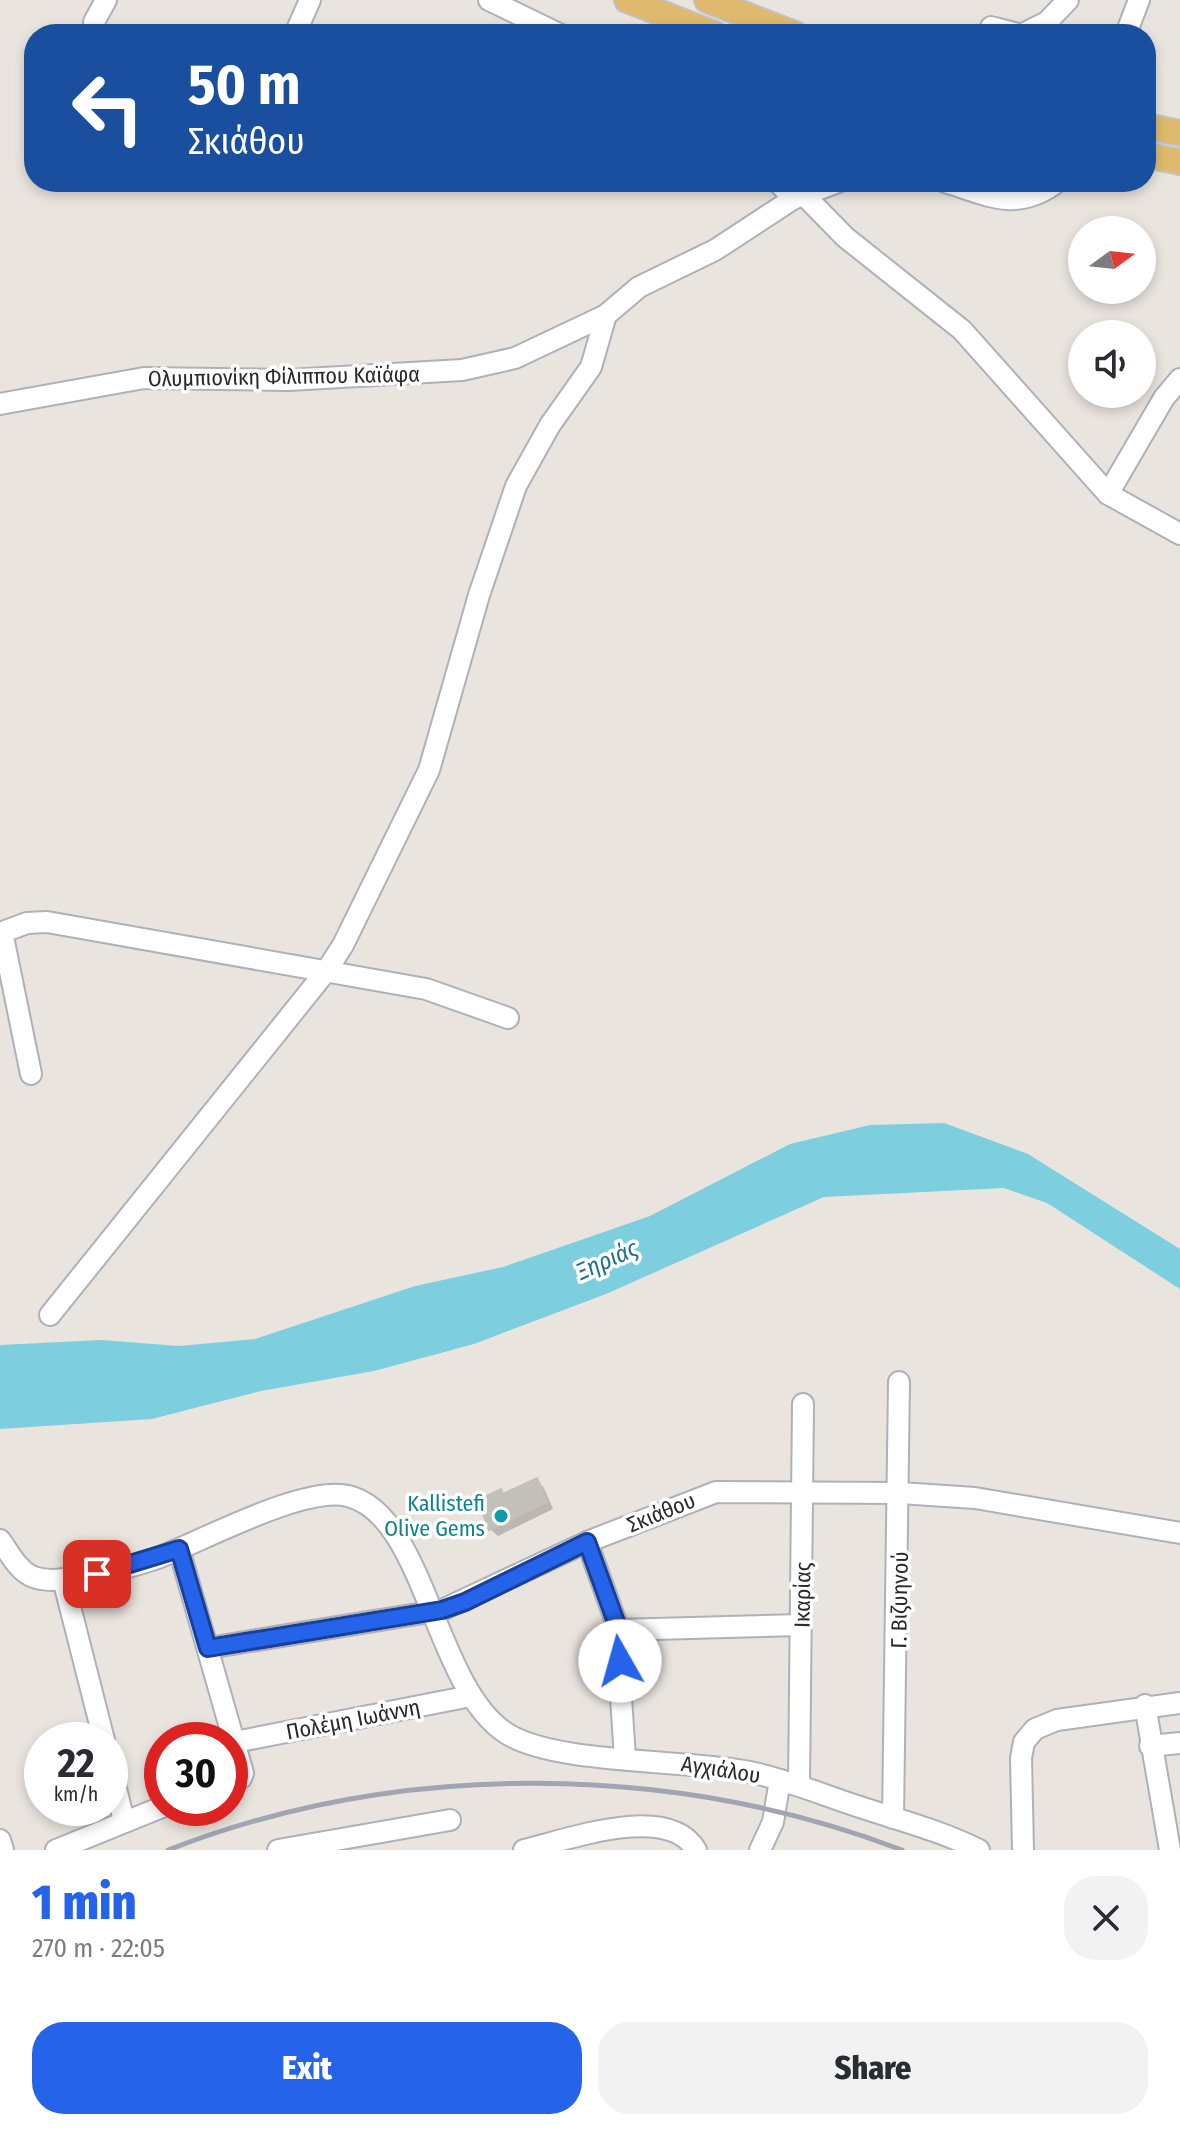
<!DOCTYPE html>
<html lang="en">
<head>
<meta charset="utf-8">
<style>
  body { margin:0; font-family:"Fira Sans Condensed",sans-serif; background:#f2f2f3; color:#2b2b33; height:100vh; display:flex; flex-direction:column; font-size:30px; white-space:nowrap }
  * { box-sizing:border-box; margin:0 }
  p { font-size:26px; color:#7c7c81 }
  .icon { flex:none; width:44px; height:44px; fill:none; stroke:currentColor; stroke-width:2; stroke-linecap:round; stroke-linejoin:round }
  .map { position:relative; height:1850px; overflow:hidden }
  .side { display:flex; flex-direction:column; background:#fff; flex:1 }
  .side>* { flex:none }
  .top-card { position:absolute; left:24px; top:24px; width:1132px; height:168px; border-radius:32px; box-shadow:0 4px 12px #0003; background:#1a4fa0; color:#fff; overflow:hidden }
  .needle { width:52px; rotate:75deg }
  .tools { position:absolute; left:1068px; top:216px; display:grid; gap:16px }
  .tools a { display:grid; place-items:center; width:88px; height:88px; border-radius:50%; background:#fff; box-shadow:0 4px 12px #0003; font-size:40px }
  .speed { position:absolute; left:24px; top:1722px; display:flex; gap:16px; font-size:40px; font-weight:700; text-align:center }
  .speed>* { display:grid; place-content:center; width:104px; height:104px; border-radius:50%; background:#fff; box-shadow:0 4px 12px #0003; line-height:1 }
  .speed small { font-size:20px; font-weight:400 }
  .speed .limit { border:12px solid #d22; background:#fff; color:#111 }
  .pin { position:absolute; display:grid; place-items:center; width:68px; height:68px; color:#fff; margin:-34px; border-radius:16px; box-shadow:0 4px 12px #0006 }
  .me { position:absolute; width:88px; margin:-44px; rotate:353deg; stroke-linejoin:round; filter:drop-shadow(0 0 6px #0008) }
  .turn { display:flex; align-items:center; gap:28px; height:168px; padding:0 32px; font-size:36px }
  .turn .icon { width:104px; height:104px; stroke-width:2.5 }
  .turn b { display:block; font-size:56px; line-height:68px }
  .round { display:grid; place-items:center; flex:none; width:84px; height:84px; border-radius:32px; background:#f2f2f3 }
  .overview { display:flex; align-items:center; justify-content:space-between; height:136px; padding:0 32px }
  h1 { font-size:48px; font-weight:800; line-height:60px; color:#2563eb }
  .primary-button { display:flex; gap:16px; margin-top:auto; padding:16px 32px }
  .primary-button a { flex:1; height:92px; border-radius:32px; background:#2563eb; color:#fff; font-size:32px; font-weight:800; line-height:92px; text-align:center }
  .primary-button a+a { background:#f2f2f3; color:#2b2b33 }
  .map>svg:first-child { display:block }
  .water { fill:#7dcfe0 }
  .shadow { fill:#0003 }
  .building { fill:#c3bfb9; stroke:#c5bfb8; stroke-width:2 }
  .lines { fill:none; stroke-linecap:round; stroke-linejoin:round }
  .minor-casing { stroke:#aeb1b9; stroke-width:24 }
  .major-casing { stroke:#c3c3c3; stroke-width:28 }
  .minor { stroke:#fff; stroke-width:20 }
  .major { stroke:#dfba6e; stroke-width:24 }
  .rail { stroke:#a1a5b2; stroke-width:5 }
  .route-casing { stroke:#184099; stroke-width:20 }
  .route { stroke:#2563eb; stroke-width:14 }
  .culture-dot { fill:#0f9aa8; stroke:#fff; stroke-width:3 }
  .labels { text-anchor:middle; stroke-width:7; stroke-linejoin:round; paint-order:stroke }
  .street-label { font-size:22px; fill:#2a2a2a; stroke:#fff }
  .culture-label { font-size:22px; fill:#0d838f; stroke:#fff; text-anchor:end }
  .water-label { font-size:24px; font-style:italic; fill:#1e6f8a; stroke:#fff }
</style>
</head>
<body>
<div class="map">
<svg width="1180" height="1850" viewBox="0 0 1180 1850">
  <rect width="100%" height="100%" fill="#eae4de"/>
  <polygon class="water" points="944,1123 1028,1154 1180,1249 1180,1289 1047,1203 1004,1188 824,1197 606,1294 474,1344 374,1371 261,1391 152,1419 0,1429 0,1345 101,1340 179,1346 255,1339 415,1286 503,1267 650,1216 790,1144 870,1125"/>
  <polygon class="shadow" points="537,1480 544,1488 553,1509 498,1536 490,1529 501,1491 505,1495"/>
  <polygon class="building" points="537,1478 547,1502 489,1530 478,1500 501,1489 503,1494"/>
  <g class="lines">
    <defs>
      <g id="minor">
        <polyline points="489,0 559,34"/>
        <polyline points="94,22 106,0"/>
        <polyline points="991,27 1018,34"/>
        <polyline points="295,34 310,0"/>
        <polyline points="1023,34 1047,22 1068,0"/>
        <polyline points="1126,34 1139,0"/>
        <polyline points="778,182 793,199"/>
        <path d="M945,182c43,13 71,31 112,0"/>
        <polyline points="803,194 845,237 962,330 1108,494 1180,534"/>
        <polyline points="0,404 144,378 289,380 462,370 515,358 606,315"/>
        <polyline points="1108,494 1164,398 1180,379"/>
        <polyline points="2,932 31,1074"/>
        <polyline points="0,933 27,923 47,922 426,989 508,1018"/>
        <polyline points="50,1315 327,970 343,945 429,770 479,595 516,486 550,425 591,367 606,315 639,287 715,250 793,199 838,182"/>
        <path d="M0,1540c9,12 17,29 31,36 16,7 37,3 54,0 24,-4 47,-9 70,-17 45,-17 149,-74 193,-63 76,18 86,186 155,235 46,34 184,28 247,41 38,8 73,23 110,35 39,13 82,24 119,43"/>
        <polyline points="587,1542 616,1622 625,1758"/>
        <polyline points="179,1549 243,1773 241,1778 230,1782"/>
        <polyline points="63,1579 104,1740"/>
        <polyline points="617,1630 801,1625"/>
        <polyline points="208,1648 442,1610 587,1542 716,1492 900,1493 975,1498 1180,1533"/>
        <polyline points="1145,1705 1170,1850"/>
        <polyline points="235,1742 471,1696"/>
        <polyline points="1150,1746 1180,1743"/>
        <polyline points="110,1764 124,1821"/>
        <polyline points="799,1785 803,1404"/>
        <polyline points="893,1818 899,1382"/>
        <polyline points="0,1840 3,1850"/>
        <polyline points="56,1850 162,1807"/>
        <polyline points="278,1850 450,1820"/>
        <path d="M524,1850c43,-10 144,-48 172,0"/>
        <polyline points="760,1850 773,1822 780,1780"/>
        <polyline points="1023,1850 1021,1758 1024,1742 1035,1729 1057,1720 1180,1703"/>
      </g>
      <g id="major">
        <polyline points="627,0 715,34"/>
        <polyline points="707,0 795,34"/>
        <polyline points="1146,126 1180,133"/>
        <polyline points="1146,155 1180,162"/>
      </g>
    </defs>
    <use href="#minor" class="minor-casing"/>
    <use href="#major" class="major-casing"/>
    <use href="#minor" class="minor"/>
    <use href="#major" class="major"/>
    <path class="rail" d="M168,1850c231,-90 503,-88 734,0"/>
  </g>
  <g class="lines">
    <defs>
      <polyline id="route" points="97,1574 179,1549 208,1648 442,1610 465,1602 587,1542 616,1622 620,1661"/>
    </defs>
    <use href="#route" class="route-casing"/>
    <use href="#route" class="route"/>
  </g>
  <circle class="culture-dot" cx="501" cy="1516" r="8"/>
  <g class="labels">
    <g class="street-label">
      <text transform="translate(284 376) rotate(-1)" y="8">Ολυμπιονίκη Φίλιππου Καϊάφα</text>
      <text transform="translate(661 1512) rotate(-22)" y="8">Σκιάθου</text>
      <text transform="translate(802 1595) rotate(-89)" y="8">Ικαρίας</text>
      <text transform="translate(899 1600) rotate(-89)" y="8">Γ. Βιζυηνού</text>
      <text transform="translate(353 1719) rotate(-11)" y="8">Πολέμη Ιωάννη</text>
      <text transform="translate(721 1769) rotate(9)" y="8">Αγχιάλου</text>
    </g>
    <g class="culture-label">
      <text x="485" y="1511">Kallistefi<tspan x="485" dy="25">Olive Gems</tspan></text>
    </g>
    <g class="water-label">
      <text transform="translate(607 1260) rotate(-24)" y="8">Ξηριάς</text>
    </g>
  </g>
</svg>
<div class="tools">
<a><svg class="needle" viewBox="-14 -14 28 28"><path d="M0-13l5 13h-10z" fill="#e53935"/><path d="M0 13l5-13h-10z" fill="#7c7c81"/></svg></a>
<a><svg class="icon" aria-label="sound" viewBox="0 0 24 24"><path d="M4 9h4l5-4v14l-5-4H4zM17 9q2 3 0 6"/></svg></a>
</div>
<div class="speed"><div>22<small>km/h</small></div><div class="limit">30</div></div>
<div class="pin" style="left:97px;top:1574px;background:#d93025"><svg class="icon" aria-label="arrive" viewBox="0 0 24 24"><path d="M6 21V4h12l-3 4 3 4H6"/></svg></div>
<svg class="me" style="left:620px;top:1661px" viewBox="-20 -20 40 40"><circle r="19" fill="#fff"/><path d="M0-13L10 11 0 6-10 11z" fill="#2563eb"/></svg>
<div class="top-card">
<div class="turn"><svg class="icon" aria-label="left" viewBox="0 0 24 24"><path d="M17 20v-9H6M10 6l-5 5 5 5"/></svg><div><b>50 m</b>Σκιάθου</div></div>
</div>
</div>
<section class="side">
<div class="overview"><div><h1>1 min</h1><p>270 m · 22:05</p></div><a class="round"><svg class="icon" aria-label="close" viewBox="0 0 24 24"><path d="M6 6l12 12M18 6L6 18"/></svg></a></div>
<div class="primary-button"><a>Exit</a><a>Share</a></div>
</section>
</body>
</html>
